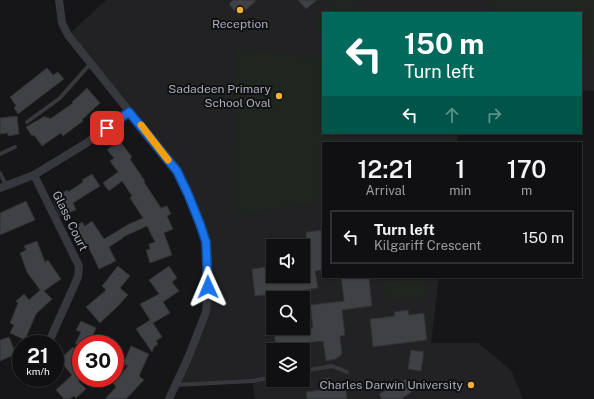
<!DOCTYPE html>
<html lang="en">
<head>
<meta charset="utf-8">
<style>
  body { margin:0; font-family:"Public Sans",sans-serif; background:#19191b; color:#f1f3f6; height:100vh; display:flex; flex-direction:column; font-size:15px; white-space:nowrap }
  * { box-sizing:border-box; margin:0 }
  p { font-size:13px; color:#9c9d9f }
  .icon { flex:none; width:22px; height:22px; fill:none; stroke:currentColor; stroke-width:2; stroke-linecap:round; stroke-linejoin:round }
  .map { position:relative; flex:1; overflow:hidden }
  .details { position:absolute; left:322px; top:142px; width:260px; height:136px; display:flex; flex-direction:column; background:#101012; border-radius:0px; box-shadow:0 1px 3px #0004,0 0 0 1px #303032 }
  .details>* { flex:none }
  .guide { position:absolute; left:322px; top:12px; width:260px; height:122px; border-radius:0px; box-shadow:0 1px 3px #0004,0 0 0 1px #303032; background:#00695c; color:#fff; overflow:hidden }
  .buttons { position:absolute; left:266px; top:239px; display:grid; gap:8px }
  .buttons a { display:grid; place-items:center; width:44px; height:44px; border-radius:0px; background:#101012; box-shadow:0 1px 3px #0004,0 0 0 1px #303032; font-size:20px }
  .speed { position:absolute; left:12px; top:335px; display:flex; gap:8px; font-size:20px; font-weight:700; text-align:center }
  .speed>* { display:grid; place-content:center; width:52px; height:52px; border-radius:50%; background:#101012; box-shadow:0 1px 3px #0004,0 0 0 1px #303032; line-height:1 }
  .speed small { font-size:10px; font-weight:400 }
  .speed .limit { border:6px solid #d22; background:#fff; color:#111 }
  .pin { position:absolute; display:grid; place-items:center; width:34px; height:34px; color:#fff; margin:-17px; border-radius:8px; box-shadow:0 2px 6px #0006 }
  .me { position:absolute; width:44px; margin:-22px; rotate:359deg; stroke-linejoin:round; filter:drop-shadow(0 0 3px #0008) }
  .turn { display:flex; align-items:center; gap:14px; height:84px; padding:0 16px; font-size:18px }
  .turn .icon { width:52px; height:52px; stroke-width:2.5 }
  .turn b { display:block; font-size:28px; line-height:34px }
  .lanes { display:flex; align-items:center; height:38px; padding:0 16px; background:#0003; justify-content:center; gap:20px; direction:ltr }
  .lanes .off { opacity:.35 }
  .eta { display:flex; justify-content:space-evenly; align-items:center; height:68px; text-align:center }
  .eta b { font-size:24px; font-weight:600; line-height:28px }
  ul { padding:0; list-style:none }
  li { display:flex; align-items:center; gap:12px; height:54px; margin:0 8px 6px; padding:0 8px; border:2px solid #303032; border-radius:0px }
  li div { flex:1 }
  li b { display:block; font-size:15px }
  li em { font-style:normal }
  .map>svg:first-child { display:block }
  .built { fill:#222225; fill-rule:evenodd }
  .green { fill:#1e261f }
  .building { fill:#404145; stroke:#303034 }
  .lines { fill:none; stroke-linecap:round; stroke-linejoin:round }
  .lane { stroke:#37383d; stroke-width:4 }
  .street { stroke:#37383d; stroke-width:8 }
  .route-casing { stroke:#114b97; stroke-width:10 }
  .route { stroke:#1a73e8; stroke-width:7 }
  .slow { stroke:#f59e0b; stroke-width:7 }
  .poi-dot { fill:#f2b134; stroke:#111113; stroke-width:1.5 }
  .labels { text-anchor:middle; stroke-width:4; stroke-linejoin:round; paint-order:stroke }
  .poi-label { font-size:12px; fill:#a8adb8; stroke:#111113; text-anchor:end }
  .street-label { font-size:12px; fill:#a8adb8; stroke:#111113 }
</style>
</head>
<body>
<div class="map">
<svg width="594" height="399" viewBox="0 0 594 399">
  <rect width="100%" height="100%" fill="#161618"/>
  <path class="built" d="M106,0h488v91l-13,-1v-77h-258v120h135l-1,10h-134v134h116l-8,66h47l33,27 12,29h-268l-3,-18 -77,4 31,-73v-70l-29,-71 -109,-136zM273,246h30v30h-30zM273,298h30v30h-30zM273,350h30v30h-30z"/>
  <g class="green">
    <polygon points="334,0 356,0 367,13 323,13 323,34 311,19"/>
    <polygon points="488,0 594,0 594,57 589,59 581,58 581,13 498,13"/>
    <polygon points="234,47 323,59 323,133 337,133 338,143 323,143 323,202 233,216"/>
    <polygon points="424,277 427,297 386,302 384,282"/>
  </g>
  <g class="building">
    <polygon points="233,0 257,0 239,16 229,4"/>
    <polygon points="298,0 317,0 306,9"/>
    <polygon points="47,68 53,75 58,72 64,79 18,114 14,108 16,106 10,97"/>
    <polygon points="87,88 100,103 82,120 83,121 63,136 61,133 42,146 34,135 32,136 26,127 45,116 46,118 48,117 50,119 73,103 72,102"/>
    <polygon points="17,116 19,134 8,136 8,133 0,134 0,118"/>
    <polygon points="119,140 132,157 130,159 145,181 144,182 161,208 167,206 171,214 167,216 173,229 164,233 172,255 150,263 146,250 150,249 149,244 155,242 147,226 123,237 123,238 109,247 116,261 99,269 87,244 85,246 73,228 82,222 85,226 92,221 104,239 129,224 143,218 130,198 132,196 122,181 109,191 103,183 118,172 110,161 114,158 107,150"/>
    <polygon points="92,174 100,186 73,203 76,210 60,216 52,197 68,190 68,192 83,182 82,180"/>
    <polygon points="26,201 35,220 0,235 0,213"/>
    <polygon points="323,230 323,270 315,271 318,288 300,291 301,298 267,298 267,295 255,296 252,269 265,267 266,272 273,271 273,276 303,276 304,249 307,248 306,232"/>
    <polygon points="37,241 45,262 48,260 61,279 44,291 52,299 36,314 25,340 10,333 14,325 10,323 18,303 16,301 24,294 29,300 40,290 27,272 20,253 26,250 24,246"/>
    <polygon points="118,266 130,276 120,288 128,295 118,306 100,323 86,307 106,290 102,286"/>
    <polygon points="169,266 177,278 172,282 179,291 163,302 170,313 153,323 162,337 156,341 158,344 154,347 152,352 136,329 150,320 140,304 159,294 149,280"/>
    <polygon points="341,277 369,277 372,306 342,310 345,335 340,336 342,354 336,359 326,361 323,341 304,343 305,350 276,350 274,330 313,328 310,305 344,301"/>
    <polygon points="408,310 409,315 424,313 427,340 373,347 370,319 395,316 394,312"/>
    <polygon points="81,321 96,328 93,335 97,337 94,344 75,344 81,332 76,330"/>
    <polygon points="9,337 16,354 0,361 0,340"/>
    <polygon points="131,346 149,354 139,376 144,380 126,399 105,399 116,387 113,383 128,366 123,364"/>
    <polygon points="73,347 81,357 81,364 76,374 80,379 78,381 86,389 76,398 74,396 70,399 64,399 56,390 72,375 59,360"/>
    <polygon points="411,350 424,352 421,371 408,369"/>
    <polygon points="329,378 331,390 339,389 339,391 346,390 347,399 307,399 306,392 322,390 321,379"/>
    <polygon points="406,379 413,391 401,399 382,399 379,394"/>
  </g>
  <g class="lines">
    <g class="lane">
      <polyline points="27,122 60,98 90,64"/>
      <polyline points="0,154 15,147"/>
      <polyline points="0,173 6,185"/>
      <polyline points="303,371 332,366 347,372"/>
      <polyline points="176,385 252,381 273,377"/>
    </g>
    <g class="street">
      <polyline points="59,0 62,23 68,35 177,171 201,224 206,242 208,287 206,312 188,358 169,399"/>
      <polyline points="34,175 79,266 78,277 48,344"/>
      <polyline points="0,188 34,175 85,144 129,111"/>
      <polyline points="32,381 33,378"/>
    </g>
  </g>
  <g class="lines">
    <defs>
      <polyline id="route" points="107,128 129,112 177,171 188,194 200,224 206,242 208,287"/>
    </defs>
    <use href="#route" class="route-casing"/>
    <use href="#route" class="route"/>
    <polyline class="slow" points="141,125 168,160"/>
  </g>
  <g class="poi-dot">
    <circle cx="240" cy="10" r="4"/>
    <circle cx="279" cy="96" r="4"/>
    <circle cx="471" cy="385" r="4"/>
  </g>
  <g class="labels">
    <g class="poi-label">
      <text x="240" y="28" text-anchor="middle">Reception</text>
      <text x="271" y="93">Sadadeen Primary<tspan x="271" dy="14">School Oval</tspan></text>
      <text x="463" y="389">Charles Darwin University</text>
    </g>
    <g class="street-label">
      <text transform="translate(70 221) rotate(64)" y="4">Glass Court</text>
    </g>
  </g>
</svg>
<div class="buttons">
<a><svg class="icon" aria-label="sound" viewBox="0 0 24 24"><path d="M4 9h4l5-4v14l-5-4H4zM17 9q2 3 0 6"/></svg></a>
<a><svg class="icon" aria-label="search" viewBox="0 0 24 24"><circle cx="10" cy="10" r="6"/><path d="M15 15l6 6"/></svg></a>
<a><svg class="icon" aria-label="layers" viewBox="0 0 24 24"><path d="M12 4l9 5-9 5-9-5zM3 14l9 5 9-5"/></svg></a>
</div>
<div class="speed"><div>21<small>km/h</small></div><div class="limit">30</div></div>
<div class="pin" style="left:107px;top:128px;background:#d93025"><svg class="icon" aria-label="arrive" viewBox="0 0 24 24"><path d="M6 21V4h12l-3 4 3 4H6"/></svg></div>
<svg class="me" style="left:208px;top:287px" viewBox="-20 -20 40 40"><path d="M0-17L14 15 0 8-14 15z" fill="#1a73e8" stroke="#fff" stroke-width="4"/></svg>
<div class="guide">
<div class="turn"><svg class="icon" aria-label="left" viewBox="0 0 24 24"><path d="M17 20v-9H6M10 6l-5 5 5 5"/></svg><div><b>150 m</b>Turn left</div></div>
<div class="lanes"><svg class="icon" aria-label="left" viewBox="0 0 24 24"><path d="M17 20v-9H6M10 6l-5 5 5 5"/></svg><svg class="icon off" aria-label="ahead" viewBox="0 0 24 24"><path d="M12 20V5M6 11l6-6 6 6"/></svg><svg class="icon off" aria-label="right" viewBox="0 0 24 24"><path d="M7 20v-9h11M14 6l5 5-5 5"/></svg></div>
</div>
<section class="details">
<div class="eta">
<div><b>12:21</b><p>Arrival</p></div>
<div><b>1</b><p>min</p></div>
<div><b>170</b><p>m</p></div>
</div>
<ul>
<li><svg class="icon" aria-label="left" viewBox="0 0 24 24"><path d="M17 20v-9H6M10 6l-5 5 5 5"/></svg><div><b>Turn left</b><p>Kilgariff Crescent</p></div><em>150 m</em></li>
</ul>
</section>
</div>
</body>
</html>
